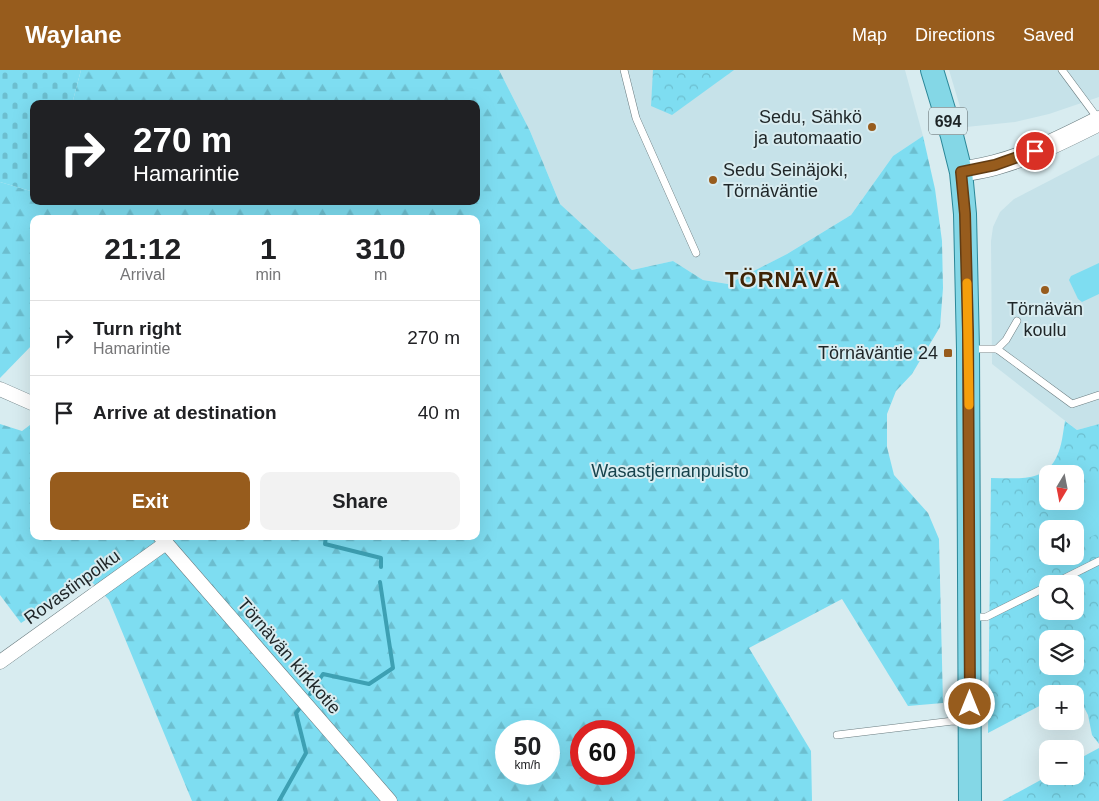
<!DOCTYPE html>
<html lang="en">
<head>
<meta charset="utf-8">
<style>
  body { margin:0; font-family:Helvetica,sans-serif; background:#f2f2f2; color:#202124; height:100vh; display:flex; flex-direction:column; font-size:19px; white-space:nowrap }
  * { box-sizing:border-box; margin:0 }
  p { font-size:16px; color:#757577 }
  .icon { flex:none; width:28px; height:28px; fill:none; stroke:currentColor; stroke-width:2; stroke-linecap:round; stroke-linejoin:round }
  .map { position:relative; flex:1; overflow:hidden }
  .panel { position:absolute; left:30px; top:145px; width:450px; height:325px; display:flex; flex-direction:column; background:#fff; border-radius:10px; box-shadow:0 5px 20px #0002 }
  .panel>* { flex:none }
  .hud { position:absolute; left:30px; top:30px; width:450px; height:105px; border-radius:10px; box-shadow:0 5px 20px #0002; background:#202124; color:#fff; overflow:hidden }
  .needle { width:32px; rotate:190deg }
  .controls { position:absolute; left:1039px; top:395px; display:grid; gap:10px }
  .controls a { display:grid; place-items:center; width:45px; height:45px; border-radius:10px; background:#fff; box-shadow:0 5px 20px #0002; font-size:25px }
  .speed { position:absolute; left:495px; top:650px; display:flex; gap:10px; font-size:25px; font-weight:700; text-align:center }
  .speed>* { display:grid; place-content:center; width:65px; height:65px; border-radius:50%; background:#fff; box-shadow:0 5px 20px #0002; line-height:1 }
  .speed small { font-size:12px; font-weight:400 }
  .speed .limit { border:8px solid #d22; background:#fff; color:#111 }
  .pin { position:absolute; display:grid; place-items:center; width:42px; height:42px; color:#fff; margin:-21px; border:2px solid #fff; border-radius:50%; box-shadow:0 1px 5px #0007 }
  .me { position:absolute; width:55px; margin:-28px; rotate:0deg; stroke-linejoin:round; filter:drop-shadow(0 0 4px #0008) }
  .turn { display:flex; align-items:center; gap:18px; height:105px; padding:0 20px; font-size:22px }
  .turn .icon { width:65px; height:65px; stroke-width:2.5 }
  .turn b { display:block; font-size:35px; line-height:42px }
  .eta { display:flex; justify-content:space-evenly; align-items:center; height:85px; text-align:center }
  .eta b { font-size:30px; font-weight:700; line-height:35px }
  .action { display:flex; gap:10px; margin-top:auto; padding:10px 20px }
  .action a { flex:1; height:58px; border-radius:10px; background:#975c1d; color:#fff; font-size:20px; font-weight:700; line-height:58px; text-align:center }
  .action a+a { background:#f2f2f2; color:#202124 }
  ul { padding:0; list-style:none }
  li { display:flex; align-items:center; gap:15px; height:75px; padding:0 20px; border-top:1px solid #e0e0e0 }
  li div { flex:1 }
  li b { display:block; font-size:19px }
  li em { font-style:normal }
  header { display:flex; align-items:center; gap:30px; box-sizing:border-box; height:70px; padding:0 25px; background:#975c1d; color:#fff }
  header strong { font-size:24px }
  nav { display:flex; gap:28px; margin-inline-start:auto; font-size:18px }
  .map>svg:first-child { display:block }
  .built { fill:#c6e2e9 }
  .forest { fill:url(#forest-firs); fill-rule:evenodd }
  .cemetery { fill:url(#cemetery-stones) }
  .park { fill:url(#park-crowns); fill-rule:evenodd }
  .pitch { fill:#7eddf1 }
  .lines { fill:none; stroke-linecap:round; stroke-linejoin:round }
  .stream { stroke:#3da0b3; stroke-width:4 }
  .lane-casing { stroke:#6b7d81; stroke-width:8 }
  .street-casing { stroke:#6b7d81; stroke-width:15 }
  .secondary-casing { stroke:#6b7d81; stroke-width:21 }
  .primary-casing { stroke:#2b8798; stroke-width:24 }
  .lane { stroke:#fff; stroke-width:7 }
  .street { stroke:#fff; stroke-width:14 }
  .secondary { stroke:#fff; stroke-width:20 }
  .primary { stroke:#84d7e6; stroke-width:22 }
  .route-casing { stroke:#623c13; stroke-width:12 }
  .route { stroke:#975c1d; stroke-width:9 }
  .slow { stroke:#f59e0b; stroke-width:9 }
  .poi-dot { fill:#975c1d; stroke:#d8ecf0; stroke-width:2 }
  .labels { text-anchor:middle; stroke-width:4; stroke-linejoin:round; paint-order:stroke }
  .shield { fill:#d8ecf0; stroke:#566163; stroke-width:1 }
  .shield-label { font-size:16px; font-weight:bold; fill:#1e2527 }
  .poi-label { font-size:18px; fill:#1e2527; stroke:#d8ecf0; text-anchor:end }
  .park-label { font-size:18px; fill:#17434c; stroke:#d8ecf0 }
  .street-label { font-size:18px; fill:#1e2527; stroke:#d8ecf0 }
  .district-label { font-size:22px; font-weight:bold; letter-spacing:1px; fill:#3e2204; stroke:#d8ecf0 }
</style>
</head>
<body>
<header>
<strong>Waylane</strong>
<nav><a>Map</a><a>Directions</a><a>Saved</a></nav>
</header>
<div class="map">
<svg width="1099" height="731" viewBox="0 0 1099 731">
  <defs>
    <pattern id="forest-firs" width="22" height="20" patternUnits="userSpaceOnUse" patternTransform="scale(1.25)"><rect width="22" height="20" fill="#7eddf1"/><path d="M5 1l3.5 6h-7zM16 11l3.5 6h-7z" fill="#6cbecf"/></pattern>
    <pattern id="cemetery-stones" width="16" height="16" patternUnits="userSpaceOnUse" patternTransform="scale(1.25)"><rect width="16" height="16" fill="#7eddf1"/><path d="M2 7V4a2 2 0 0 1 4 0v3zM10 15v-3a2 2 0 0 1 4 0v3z" fill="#6cbecf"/></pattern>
    <pattern id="park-crowns" width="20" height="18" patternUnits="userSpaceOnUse" patternTransform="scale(1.25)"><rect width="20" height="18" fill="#7eddf1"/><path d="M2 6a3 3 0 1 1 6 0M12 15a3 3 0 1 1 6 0" fill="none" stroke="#6cbecf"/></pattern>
  </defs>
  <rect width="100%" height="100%" fill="#d8ecf0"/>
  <g class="built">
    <polygon points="499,0 905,0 923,66 893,86 851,145 787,184 728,214 703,210 673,191 632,200 560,134 530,61"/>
    <polygon points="949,0 1099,0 1099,27 1049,44 1015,52 966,57"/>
    <polygon points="1099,85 1099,354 1077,360 992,294 991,171 993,157 1000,142 1014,129"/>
  </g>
  <path class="forest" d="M81,0h418l31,61 30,73 72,66 41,-9 30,19 25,4 59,-30 64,-39 42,-59 30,-20 12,53 7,52 1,47 -3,39 -28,47 -16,17 -9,23v33l7,28 34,38 11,26 4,164 -35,3 -66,-107 -93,49 62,103 1,50h-620l-83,-201 -20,-21 -68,44 -21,-28v-171l22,7 12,-9v114h442v-317h-442v124l-34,35v-196l34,10v9h442v-97h-404zM506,661h43v43h-43zM581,661h43v43h-43z"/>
  <polygon class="cemetery" points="0,0 81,0 72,34 34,34 34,122 0,112"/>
  <g class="park">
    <polygon points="653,0 734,0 672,45 651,36"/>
    <path d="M1065,351l12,9 22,-6v320l-7,-9 -4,-20 -14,-27 -11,6h-15l-1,8 -59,31 3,-255c26,0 54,5 66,-22 5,-10 6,-24 8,-35zM1048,404h27v27h-27zM1048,459h27v27h-27zM1048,514h27v27h-27zM1048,569h27v27h-27z"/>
    <polygon points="1099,678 1099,731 1002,731 1048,706 1075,706 1075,691"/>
  </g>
  <g class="pitch">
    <polygon points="1099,193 1099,224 1082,232 1078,229 1069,210 1071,206"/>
    <polygon points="1099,408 1099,463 1075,474 1075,459 1062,459 1049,431 1075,431 1075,419"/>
  </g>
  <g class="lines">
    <g class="stream">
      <polyline points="326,466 325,474 381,488 381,497"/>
      <polyline points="310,624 323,604 369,614 393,598 380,512"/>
      <polyline points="279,731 306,683 296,643 299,639"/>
    </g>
    <defs>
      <g id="lane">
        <polyline points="624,0 636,48 696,183"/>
        <polyline points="1062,0 1099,50"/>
        <polyline points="971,279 997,279 1072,334 1099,325"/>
        <polyline points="997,279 1006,270 1017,251"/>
        <polyline points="1053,514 1099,491"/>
        <polyline points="973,547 986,547 1048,516"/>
        <polyline points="837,665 953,651 967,652"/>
      </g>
      <g id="street">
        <polyline points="0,319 34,334"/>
        <polyline points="160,466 390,731"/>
        <polyline points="0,592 166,473"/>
      </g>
      <path id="secondary" d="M961,102c11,-2 23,-4 34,-7 37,-10 70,-27 104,-44"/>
      <polyline id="primary" points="932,0 952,66 961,102 965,144 968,279 970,731"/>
    </defs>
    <use href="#lane" class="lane-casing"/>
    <use href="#street" class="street-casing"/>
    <use href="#secondary" class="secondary-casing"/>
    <use href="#primary" class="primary-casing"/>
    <use href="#lane" class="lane"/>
    <use href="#street" class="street"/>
    <use href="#secondary" class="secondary"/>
    <use href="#primary" class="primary"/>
  </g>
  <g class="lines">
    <defs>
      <polyline id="route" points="970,634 968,262 965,144 961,102 995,95 1035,81"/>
    </defs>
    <use href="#route" class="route-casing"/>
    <use href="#route" class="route"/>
    <polyline class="slow" points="967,213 969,335"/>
  </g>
  <g class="poi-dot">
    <circle cx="872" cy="57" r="5"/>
    <circle cx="713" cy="110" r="5"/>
    <circle cx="1045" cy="220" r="5"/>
    <rect x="943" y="278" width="10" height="10" rx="2.5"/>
  </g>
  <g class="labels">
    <rect class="shield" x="929" y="37.5" width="38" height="27" rx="4"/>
    <g class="shield-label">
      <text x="948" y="57">694</text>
    </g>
    <g class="poi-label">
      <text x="862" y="53">Sedu, Sähkö<tspan x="862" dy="21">ja automaatio</tspan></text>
      <text x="723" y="106" text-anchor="start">Sedu Seinäjoki,<tspan x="723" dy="21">Törnäväntie</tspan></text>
      <text x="1045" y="245" text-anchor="middle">Törnävän<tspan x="1045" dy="21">koulu</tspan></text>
      <text x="938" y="289">Törnäväntie 24</text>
    </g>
    <g class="park-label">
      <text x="670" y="407">Wasastjernanpuisto</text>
    </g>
    <g class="street-label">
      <text transform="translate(72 517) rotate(-36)" y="6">Rovastinpolku</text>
      <text transform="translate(289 586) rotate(49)" y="6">Törnävän kirkkotie</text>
    </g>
    <g class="district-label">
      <text x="783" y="217">TÖRNÄVÄ</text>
    </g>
  </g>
</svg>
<div class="controls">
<a><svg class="needle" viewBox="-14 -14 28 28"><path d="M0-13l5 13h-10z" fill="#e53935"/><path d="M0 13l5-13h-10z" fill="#757577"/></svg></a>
<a><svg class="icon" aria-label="sound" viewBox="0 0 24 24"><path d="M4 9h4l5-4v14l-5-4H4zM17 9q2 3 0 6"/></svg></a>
<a><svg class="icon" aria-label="search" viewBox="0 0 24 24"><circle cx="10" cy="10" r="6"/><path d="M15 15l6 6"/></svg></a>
<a><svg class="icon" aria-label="layers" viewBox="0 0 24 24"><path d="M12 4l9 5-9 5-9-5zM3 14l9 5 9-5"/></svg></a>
<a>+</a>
<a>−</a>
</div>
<div class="speed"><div>50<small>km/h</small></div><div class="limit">60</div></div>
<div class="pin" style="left:1035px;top:81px;background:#d93025"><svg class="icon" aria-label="arrive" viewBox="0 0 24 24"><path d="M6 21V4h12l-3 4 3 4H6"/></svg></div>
<svg class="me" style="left:970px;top:634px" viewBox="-20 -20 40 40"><circle r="17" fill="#975c1d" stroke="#fff" stroke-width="3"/><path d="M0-11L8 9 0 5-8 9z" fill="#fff"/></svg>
<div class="hud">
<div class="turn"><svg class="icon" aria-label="right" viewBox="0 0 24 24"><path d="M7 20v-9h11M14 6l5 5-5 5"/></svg><div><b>270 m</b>Hamarintie</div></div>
</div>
<section class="panel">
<div class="eta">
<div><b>21:12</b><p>Arrival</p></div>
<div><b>1</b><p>min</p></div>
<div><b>310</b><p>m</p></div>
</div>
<ul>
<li><svg class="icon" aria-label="right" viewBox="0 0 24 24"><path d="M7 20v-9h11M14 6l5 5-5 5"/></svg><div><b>Turn right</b><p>Hamarintie</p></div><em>270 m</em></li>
<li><svg class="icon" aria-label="arrive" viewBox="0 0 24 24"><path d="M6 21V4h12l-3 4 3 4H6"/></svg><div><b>Arrive at destination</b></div><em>40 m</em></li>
</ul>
<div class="action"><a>Exit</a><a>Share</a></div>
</section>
</div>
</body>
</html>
